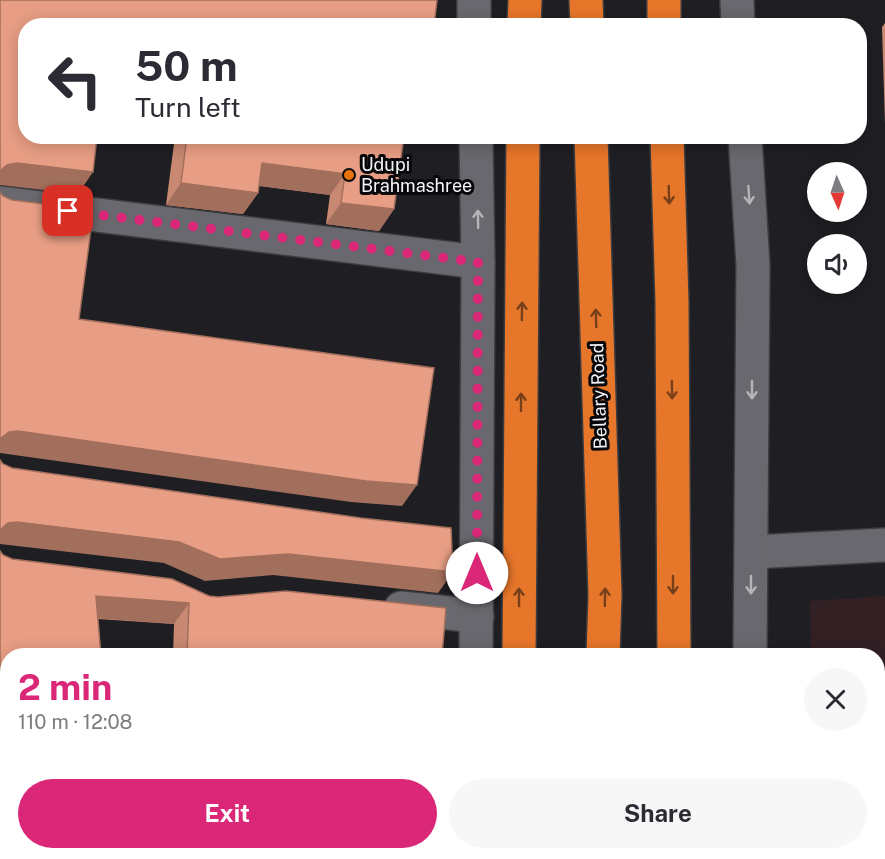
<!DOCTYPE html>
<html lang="en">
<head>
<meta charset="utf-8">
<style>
  body { margin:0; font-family:"Public Sans",sans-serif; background:#f7f7f7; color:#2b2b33; height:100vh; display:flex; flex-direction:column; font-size:22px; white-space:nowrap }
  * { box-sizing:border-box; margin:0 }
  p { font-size:20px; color:#7c7c81 }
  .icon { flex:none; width:33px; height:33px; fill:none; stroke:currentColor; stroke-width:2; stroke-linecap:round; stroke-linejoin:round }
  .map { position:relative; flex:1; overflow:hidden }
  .panel { position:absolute; left:0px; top:648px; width:885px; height:212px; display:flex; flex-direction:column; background:#fff; border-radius:24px 24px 0 0; box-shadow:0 3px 15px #0003 }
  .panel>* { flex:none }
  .banner { position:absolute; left:18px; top:18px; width:849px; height:126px; border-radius:24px; box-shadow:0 3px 15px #0003; background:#fff; color:#2b2b33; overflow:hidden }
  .needle { width:39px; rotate:177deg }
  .tools { position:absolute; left:807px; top:162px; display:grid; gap:12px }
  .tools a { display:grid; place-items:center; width:60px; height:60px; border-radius:50%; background:#fff; box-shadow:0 3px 15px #0003; font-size:30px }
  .pin { position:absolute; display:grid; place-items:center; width:51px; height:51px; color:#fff; margin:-26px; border-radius:12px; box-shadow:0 3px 9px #0006 }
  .me { position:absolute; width:66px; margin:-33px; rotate:0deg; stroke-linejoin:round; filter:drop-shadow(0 0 4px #0008) }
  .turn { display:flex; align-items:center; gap:21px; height:126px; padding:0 18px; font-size:27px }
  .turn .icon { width:78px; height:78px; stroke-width:2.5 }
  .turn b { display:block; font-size:42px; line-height:51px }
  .round { display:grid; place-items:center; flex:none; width:63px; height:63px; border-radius:32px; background:#f7f7f7 }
  .overview { display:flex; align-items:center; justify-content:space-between; height:102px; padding:0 18px }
  h1 { font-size:36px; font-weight:700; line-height:45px; color:#db2777 }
  .cta { display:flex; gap:12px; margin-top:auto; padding:12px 18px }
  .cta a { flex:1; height:69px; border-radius:36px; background:#db2777; color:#fff; font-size:24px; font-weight:700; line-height:69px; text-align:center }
  .cta a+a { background:#f7f7f7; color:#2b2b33 }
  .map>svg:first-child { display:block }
  .education { fill:#322025 }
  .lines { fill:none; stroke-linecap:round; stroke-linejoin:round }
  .street-casing { stroke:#3c3c40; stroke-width:36 }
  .secondary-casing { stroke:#3c3c40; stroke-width:36 }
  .highway-casing { stroke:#3c3c40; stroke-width:36 }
  .street { stroke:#68686e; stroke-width:33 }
  .secondary { stroke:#68686e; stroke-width:33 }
  .highway { stroke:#e6762a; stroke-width:33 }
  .wall { fill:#c88872 }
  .shaded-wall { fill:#a26f5c }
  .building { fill:#e89e84; stroke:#a26f5c; stroke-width:1.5 }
  .oneway { stroke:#773f1a }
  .oneway2 { stroke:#b4b5b9 }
  .route { stroke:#db2777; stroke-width:10; stroke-dasharray:0 18 }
  .food-dot { fill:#e8710a; stroke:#08080a; stroke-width:2 }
  .labels { text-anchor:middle; stroke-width:6; stroke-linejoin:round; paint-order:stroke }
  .poi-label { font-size:18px; fill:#f3f4f7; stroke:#08080a; text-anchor:start }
  .street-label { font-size:18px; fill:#f3f4f7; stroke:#08080a }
</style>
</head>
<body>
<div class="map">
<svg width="885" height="859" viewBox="0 0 885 859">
  <rect width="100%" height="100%" fill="#1e1e23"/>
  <g class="education">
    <polygon points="885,596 885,859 813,859 813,852 878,852 878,656 811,655 810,601"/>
    <polygon points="7,757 8,852 439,852 439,859 0,859 0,758"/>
  </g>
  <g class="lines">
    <defs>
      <g id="street">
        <polyline points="0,203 478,262"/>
        <polyline points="751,552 885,545"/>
        <polyline points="401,608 477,616"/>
      </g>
      <g id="secondary">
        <polyline points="474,0 474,26"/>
        <polyline points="737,0 738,26"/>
        <polyline points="476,136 478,262 476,656"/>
        <polyline points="745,136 753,265 750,656"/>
        <polyline points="474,859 474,852"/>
        <polyline points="749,859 749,852"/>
      </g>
      <g id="highway">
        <polyline points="586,0 587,26"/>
        <polyline points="664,0 664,26"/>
        <polyline points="524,26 525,0"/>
        <polyline points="591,136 605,595 603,656"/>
        <polyline points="667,136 672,302 674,656"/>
        <polyline points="519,656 523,136"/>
        <polyline points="517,859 517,852"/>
        <polyline points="594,859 594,852"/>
        <polyline points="672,859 673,852"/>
      </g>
    </defs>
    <use href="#street" class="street-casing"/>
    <use href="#secondary" class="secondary-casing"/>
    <use href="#highway" class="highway-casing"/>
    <use href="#street" class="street"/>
    <use href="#secondary" class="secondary"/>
    <use href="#highway" class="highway"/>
  </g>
  <g class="wall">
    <polygon points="885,23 885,124 882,27"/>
    <polygon points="175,136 404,136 394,209 379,231 326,224 330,195 259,186 258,193 243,214 166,205"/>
    <polygon points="0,551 3,555 12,559 209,596 442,656 173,656 174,624 98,619 8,656 8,730 0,731"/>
    <polygon points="296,852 358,852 358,859 295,859"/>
  </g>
  <g class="shaded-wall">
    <polygon points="17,163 93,172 78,194 0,185 0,171 7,165"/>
    <polygon points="262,163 345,174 330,195 247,184"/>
    <polygon points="181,183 258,193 243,214 166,205"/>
    <polygon points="341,203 394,209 379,231 326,224"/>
    <polygon points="18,431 417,485 402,506 351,502 0,453 0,439 9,432"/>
    <polygon points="17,522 288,554 453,572 438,593 273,575 205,581 164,563 0,544 0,530 8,523"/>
    <polygon points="96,596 189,603 174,624 81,617"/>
    <polygon points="6,711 8,711 8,730 0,731 0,717"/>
    <polygon points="8,816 8,837 0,838 0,817"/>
  </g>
  <g class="building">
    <polygon points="0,0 437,0 434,26 26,26 26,136 97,136 93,172 17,163 7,165 0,171"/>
    <polygon points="187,136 404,136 394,209 341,203 345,174 262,163 258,193 181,183"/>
    <polygon points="0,192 3,196 12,200 88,209 87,214 93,214 79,319 434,368 417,485 366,481 18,431 9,432 1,438 0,439"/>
    <polygon points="0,460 3,464 12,468 361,518 451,528 453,572 288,554 220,559 179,542 17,522 8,523 0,530"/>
    <polygon points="0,551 3,555 12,559 172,579 209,596 218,597 286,591 446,608 442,656 187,656 189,603 96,596 101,656 8,656 8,711 0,717"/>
    <polygon points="0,738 5,743 8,744 8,816 0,817"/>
    <rect x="310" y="852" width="48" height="7"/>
  </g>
  <defs><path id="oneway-shaft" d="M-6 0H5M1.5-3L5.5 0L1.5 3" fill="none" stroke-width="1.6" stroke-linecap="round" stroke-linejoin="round" transform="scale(1.5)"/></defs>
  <g class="oneway">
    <use href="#oneway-shaft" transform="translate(669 195) rotate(88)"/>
    <use href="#oneway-shaft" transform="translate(522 311) rotate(-89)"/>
    <use href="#oneway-shaft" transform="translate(596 318) rotate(-92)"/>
    <use href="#oneway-shaft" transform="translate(672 390) rotate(89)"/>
    <use href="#oneway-shaft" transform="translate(521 402) rotate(-90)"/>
    <use href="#oneway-shaft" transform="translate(673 585) rotate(90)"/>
    <use href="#oneway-shaft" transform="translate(519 597) rotate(-90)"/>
    <use href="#oneway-shaft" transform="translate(605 597) rotate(-89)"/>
  </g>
  <g class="oneway2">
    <use href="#oneway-shaft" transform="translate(749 195) rotate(86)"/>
    <use href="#oneway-shaft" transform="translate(478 219) rotate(-91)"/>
    <use href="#oneway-shaft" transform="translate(752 390) rotate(90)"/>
    <use href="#oneway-shaft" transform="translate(751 585) rotate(90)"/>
  </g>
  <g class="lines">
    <polyline class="route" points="68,211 478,262 477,573"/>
  </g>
  <circle class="food-dot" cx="349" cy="175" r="6"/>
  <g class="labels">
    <g class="poi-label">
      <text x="361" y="171">Udupi<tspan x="361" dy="21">Brahmashree</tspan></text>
    </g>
    <g class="street-label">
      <text transform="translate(599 396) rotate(-92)" y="6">Bellary Road</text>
    </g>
  </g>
</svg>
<div class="tools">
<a><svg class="needle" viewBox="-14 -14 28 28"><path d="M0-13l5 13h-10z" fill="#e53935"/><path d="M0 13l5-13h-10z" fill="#7c7c81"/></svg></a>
<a><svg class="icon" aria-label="sound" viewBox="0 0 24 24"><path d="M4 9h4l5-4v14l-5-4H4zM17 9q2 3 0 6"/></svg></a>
</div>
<div class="pin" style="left:68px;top:211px;background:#d93025"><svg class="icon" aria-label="arrive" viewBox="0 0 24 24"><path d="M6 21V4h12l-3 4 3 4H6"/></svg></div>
<svg class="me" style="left:477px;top:573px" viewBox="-20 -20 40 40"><circle r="19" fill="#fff"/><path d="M0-13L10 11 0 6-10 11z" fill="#db2777"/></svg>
<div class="banner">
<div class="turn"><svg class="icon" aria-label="left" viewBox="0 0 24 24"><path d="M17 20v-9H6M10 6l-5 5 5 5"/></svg><div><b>50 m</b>Turn left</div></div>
</div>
<section class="panel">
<div class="overview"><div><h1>2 min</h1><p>110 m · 12:08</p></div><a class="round"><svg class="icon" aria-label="close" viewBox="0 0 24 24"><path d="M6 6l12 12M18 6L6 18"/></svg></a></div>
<div class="cta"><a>Exit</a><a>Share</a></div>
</section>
</div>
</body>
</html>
